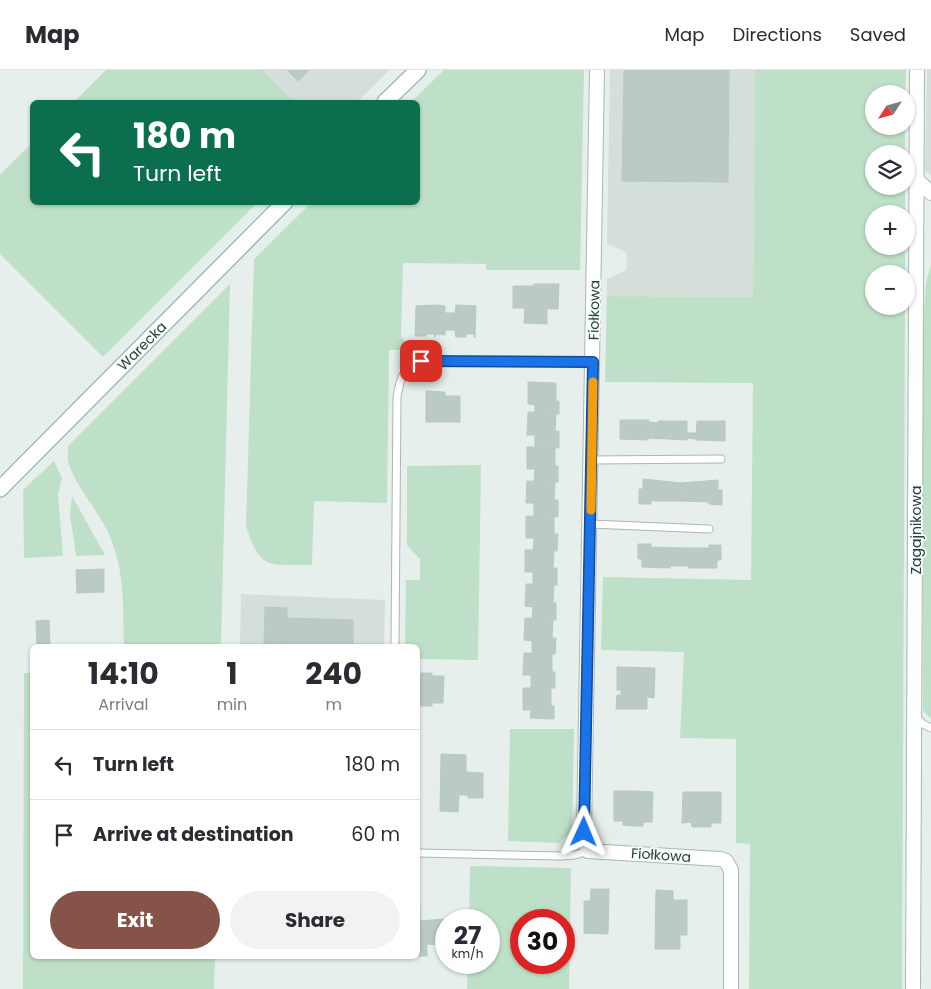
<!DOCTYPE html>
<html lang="en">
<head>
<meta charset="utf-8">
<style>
  body { margin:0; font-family:Poppins,sans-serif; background:#f2f2f3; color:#2b2b33; height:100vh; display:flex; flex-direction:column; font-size:19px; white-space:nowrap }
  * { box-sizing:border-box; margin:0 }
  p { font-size:16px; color:#7c7c81 }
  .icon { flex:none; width:28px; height:28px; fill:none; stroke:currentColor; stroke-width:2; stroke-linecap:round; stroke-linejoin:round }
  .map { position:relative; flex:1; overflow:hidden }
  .drawer { position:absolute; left:30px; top:574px; width:390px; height:315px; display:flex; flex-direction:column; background:#fff; border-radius:8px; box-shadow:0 1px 4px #0004 }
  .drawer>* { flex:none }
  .guide { position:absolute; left:30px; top:30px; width:390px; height:105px; border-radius:8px; box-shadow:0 1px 4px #0004; background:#0b6e4f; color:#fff; overflow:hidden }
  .needle { width:32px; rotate:234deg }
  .tools { position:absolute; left:865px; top:15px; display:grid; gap:10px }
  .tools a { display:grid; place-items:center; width:50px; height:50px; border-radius:50%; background:#fff; box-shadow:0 1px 4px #0004; font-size:25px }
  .speed { position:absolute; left:435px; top:839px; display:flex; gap:10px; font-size:25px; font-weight:700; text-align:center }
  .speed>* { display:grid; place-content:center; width:65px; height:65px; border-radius:50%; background:#fff; box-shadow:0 1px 4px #0004; line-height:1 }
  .speed small { font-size:12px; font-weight:400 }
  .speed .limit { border:8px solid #d22; background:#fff; color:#111 }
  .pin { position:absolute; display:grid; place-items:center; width:42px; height:42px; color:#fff; margin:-21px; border-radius:10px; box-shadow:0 2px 8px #0006 }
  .me { position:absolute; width:55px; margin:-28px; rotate:1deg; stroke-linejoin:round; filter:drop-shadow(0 0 4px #0008) }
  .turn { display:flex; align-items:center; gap:18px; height:105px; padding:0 20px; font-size:22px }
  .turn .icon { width:65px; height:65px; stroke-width:2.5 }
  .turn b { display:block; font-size:35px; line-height:42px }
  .eta { display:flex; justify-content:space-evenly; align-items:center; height:85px; text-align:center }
  .eta b { font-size:30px; font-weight:700; line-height:35px }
  .primary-button { display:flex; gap:10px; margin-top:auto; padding:10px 20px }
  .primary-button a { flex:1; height:58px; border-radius:30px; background:#855347; color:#fff; font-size:20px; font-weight:700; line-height:58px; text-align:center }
  .primary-button a+a { background:#f2f2f3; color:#2b2b33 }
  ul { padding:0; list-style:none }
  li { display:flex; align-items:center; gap:15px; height:70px; padding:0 20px; border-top:1px solid #e1e1e2 }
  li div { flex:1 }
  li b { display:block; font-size:19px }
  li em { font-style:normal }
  header { display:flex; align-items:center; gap:30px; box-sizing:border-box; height:70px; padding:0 25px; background:#fff; border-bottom:1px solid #e1e1e2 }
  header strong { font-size:24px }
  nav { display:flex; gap:28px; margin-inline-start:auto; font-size:18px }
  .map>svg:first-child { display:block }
  .built { fill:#d4dfda }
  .green { fill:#bfe0c8; fill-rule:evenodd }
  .building { fill:#bbcac4; stroke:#b8c9c2 }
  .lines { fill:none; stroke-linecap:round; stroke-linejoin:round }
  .lane-casing { stroke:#a8b8b2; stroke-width:9 }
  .street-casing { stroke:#a8b8b2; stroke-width:16 }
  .secondary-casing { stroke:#a4bbb3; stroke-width:18 }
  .lane { stroke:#fff; stroke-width:7 }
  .street { stroke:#fff; stroke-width:14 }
  .secondary { stroke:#fff; stroke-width:15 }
  .route-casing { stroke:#114b97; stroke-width:12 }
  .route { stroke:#1a73e8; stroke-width:9 }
  .slow { stroke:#f59e0b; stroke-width:9 }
  .labels { text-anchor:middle; stroke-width:4; stroke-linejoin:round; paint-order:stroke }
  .street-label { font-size:14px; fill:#24423a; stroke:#f7fbf9 }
</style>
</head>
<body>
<header>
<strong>Map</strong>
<nav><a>Map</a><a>Directions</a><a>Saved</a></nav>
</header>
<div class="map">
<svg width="931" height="919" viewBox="0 0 931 919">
  <rect width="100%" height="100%" fill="#e6efeb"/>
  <g class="built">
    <polygon points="262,0 389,0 357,32 294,32"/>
    <polygon points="610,0 755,0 753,227 607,226 607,209 626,200 627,193 626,182 607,174"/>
    <polygon points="927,0 931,0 931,106 925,100"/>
    <polygon points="241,524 385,530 384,576 240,576"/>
  </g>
  <g class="green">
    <polygon points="106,0 262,0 294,32 74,32"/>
    <path d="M444,0h140l-4,200h-94v-6l-83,-1 -2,74 13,13h-25l-2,153 -73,-2 -2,64c-44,-1 -51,7 -66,-39l8,-267 57,-56 107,-1v-100h-7z"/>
    <polygon points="755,0 906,0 905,24 874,24 874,56 905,56 905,84 874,84 874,116 905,116 905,144 874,144 874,176 905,176 905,204 874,204 874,236 905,236 902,919 749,919 750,774 736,773 736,669 680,668 684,582 601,580 603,507 751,510 753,313 605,312 607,226 753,227"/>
    <polygon points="32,73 32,132 257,133 103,287 0,184 0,105"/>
    <polygon points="931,195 931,649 923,640 923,258 926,213"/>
    <path d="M230,214l-9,362h-97c-1,-36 1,-72 -13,-107 -10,-26 -32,-47 -42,-74 -2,-6 -1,-13 -1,-19z"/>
    <polygon points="54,391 62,408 58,424 63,486 24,488 23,420"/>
    <polygon points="481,395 478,590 418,589 418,576 405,576 406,510 420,510 420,489 407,475 407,396"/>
    <polygon points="72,426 105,485 76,486 70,444"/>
    <polygon points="24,603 32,603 32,886 215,886 214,919 23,919"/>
    <polygon points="510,659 574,659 572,760 559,773 508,771"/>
    <path d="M470,796l101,2 -2,121h-102l1,-26 21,-1v-42h-20zM521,850h43v42h-43z"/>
  </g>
  <g class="building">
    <polygon points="287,0 309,0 298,11"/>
    <polygon points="624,0 729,0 728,112 622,111"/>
    <polygon points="534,214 559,214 558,239 547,239 547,254 524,253 525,238 513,238 513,216 534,216"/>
    <polygon points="435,235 435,267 434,264 426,264 426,266 415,266 416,236"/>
    <polygon points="435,235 445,236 445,243 455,243 456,235 456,267 455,260 445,260 445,265 436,264 435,267"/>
    <polygon points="456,235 476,236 475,267 474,267 474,264 466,264 466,267 456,267"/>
    <polygon points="528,312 556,313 556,331 559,331 559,344 535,342 535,335 528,334"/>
    <polygon points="426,321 445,322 445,326 460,326 460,352 426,352"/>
    <polygon points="528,342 556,343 555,361 559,361 559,378 535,377 535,365 527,365"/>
    <polygon points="620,350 649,350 648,370 620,369"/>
    <polygon points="658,351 687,351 687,363 696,363 696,369 687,368 687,370 648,368 649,352 658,353"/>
    <polygon points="697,351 725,351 725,371 696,370"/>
    <polygon points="527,377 555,377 555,396 558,396 558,412 534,411 535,399 527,399"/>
    <polygon points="643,409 681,413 680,431 651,431 651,434 639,434 639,419 643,419"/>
    <polygon points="718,410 718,420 722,420 722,435 709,434 709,432 680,431 681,413"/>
    <polygon points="527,411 555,412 554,430 558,430 558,447 534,446 534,433 526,433"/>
    <polygon points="526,446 554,447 554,464 558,464 557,481 533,480 534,468 526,468"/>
    <polygon points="638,474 651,474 651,477 680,478 680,496 670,496 670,498 642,497 642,489 638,489"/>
    <polygon points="709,475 721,475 721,490 717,490 717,498 689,498 689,496 680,496 680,478 709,478"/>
    <polygon points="525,480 554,480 553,498 557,498 557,515 533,514 533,502 525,502"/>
    <polygon points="104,499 104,522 77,523 76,500"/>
    <polygon points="526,514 554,514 553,533 556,533 556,550 532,548 533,537 525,536"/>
    <polygon points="265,537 287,538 286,576 264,576"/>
    <polygon points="287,548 353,550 353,576 286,576"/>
    <polygon points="525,548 553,549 552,568 556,568 555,584 532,584 532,571 524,570"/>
    <polygon points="49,550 50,576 37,576 36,551"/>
    <polygon points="524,583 552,584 552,602 555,602 555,618 531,618 531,605 523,605"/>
    <polygon points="617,597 655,598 654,628 647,627 647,639 616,639 617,625 621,625 621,620 617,620"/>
    <polygon points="421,603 432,603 432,606 444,606 443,633 432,633 432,636 420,636 420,633 418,633 418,606 421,606"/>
    <polygon points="523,618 551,618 551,636 554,636 554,649 530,648 531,640 523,640"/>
    <polygon points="441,684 466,685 466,702 483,703 483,728 468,728 468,725 459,725 458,742 440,741"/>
    <polygon points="614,721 634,721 633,756 623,755 623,751 614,751"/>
    <polygon points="634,721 653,722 652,752 643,752 643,756 633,756"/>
    <polygon points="683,722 702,722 701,757 692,757 691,752 682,753"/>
    <polygon points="702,722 721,722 721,753 711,753 711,757 701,757"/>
    <polygon points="591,819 609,819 608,864 584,863 584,831 590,831"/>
    <polygon points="656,820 673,821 673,830 687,830 687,865 680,865 680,879 655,879"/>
    <polygon points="418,835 420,835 420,851 443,849 443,875 427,874 427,886 418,886"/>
  </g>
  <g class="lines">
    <defs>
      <g id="lane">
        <polyline points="591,390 721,389"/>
        <polyline points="590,454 709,459"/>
        <path d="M395,575l2,-248c3,-19 6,-29 24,-36h172"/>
        <polyline points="915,646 923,654 931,658"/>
        <polyline points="418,783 561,786 575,785 588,781"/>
      </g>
      <g id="street">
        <polyline points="597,0 584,762 588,781 720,789 726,791 731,800 731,919"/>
        <polyline points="917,110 931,123"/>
        <polyline points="913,919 917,0"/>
      </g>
      <g id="secondary">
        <polyline points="385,32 418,0"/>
        <polyline points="0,419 285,132"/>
      </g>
    </defs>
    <use href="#lane" class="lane-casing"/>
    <use href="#street" class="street-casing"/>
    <use href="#secondary" class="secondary-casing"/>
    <use href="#lane" class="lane"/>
    <use href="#street" class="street"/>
    <use href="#secondary" class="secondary"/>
  </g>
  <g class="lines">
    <defs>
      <polyline id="route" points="421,291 593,292 584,762"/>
    </defs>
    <use href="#route" class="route-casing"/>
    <use href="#route" class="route"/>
    <polyline class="slow" points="591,440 593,312"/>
  </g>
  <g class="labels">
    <g class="street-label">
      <text transform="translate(594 240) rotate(-89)" y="5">Fiołkowa</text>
      <text transform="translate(142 276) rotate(-45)" y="5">Warecka</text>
      <text transform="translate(916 460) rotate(-90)" y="5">Zagajnikowa</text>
      <text transform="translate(661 785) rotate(4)" y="5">Fiołkowa</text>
    </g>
  </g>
</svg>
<div class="tools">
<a><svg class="needle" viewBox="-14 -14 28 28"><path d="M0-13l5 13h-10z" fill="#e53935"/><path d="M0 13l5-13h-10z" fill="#7c7c81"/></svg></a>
<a><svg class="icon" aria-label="layers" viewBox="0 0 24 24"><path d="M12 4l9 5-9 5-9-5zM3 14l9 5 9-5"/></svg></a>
<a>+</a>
<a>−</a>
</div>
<div class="speed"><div>27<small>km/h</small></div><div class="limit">30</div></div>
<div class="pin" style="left:421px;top:291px;background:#d93025"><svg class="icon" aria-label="arrive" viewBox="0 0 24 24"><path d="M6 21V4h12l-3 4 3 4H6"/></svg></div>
<svg class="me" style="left:584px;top:762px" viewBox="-20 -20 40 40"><path d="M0-17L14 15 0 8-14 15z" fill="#1a73e8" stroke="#fff" stroke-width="4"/></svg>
<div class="guide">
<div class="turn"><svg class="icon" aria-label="left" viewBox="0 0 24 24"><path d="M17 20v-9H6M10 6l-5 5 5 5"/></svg><div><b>180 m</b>Turn left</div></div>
</div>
<section class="drawer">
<div class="eta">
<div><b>14:10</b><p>Arrival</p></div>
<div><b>1</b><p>min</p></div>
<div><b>240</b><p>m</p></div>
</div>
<ul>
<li><svg class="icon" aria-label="left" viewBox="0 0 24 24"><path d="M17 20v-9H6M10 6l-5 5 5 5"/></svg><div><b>Turn left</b></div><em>180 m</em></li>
<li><svg class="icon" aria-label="arrive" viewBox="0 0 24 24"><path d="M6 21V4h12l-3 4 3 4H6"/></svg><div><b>Arrive at destination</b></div><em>60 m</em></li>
</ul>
<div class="primary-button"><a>Exit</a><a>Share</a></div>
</section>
</div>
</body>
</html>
